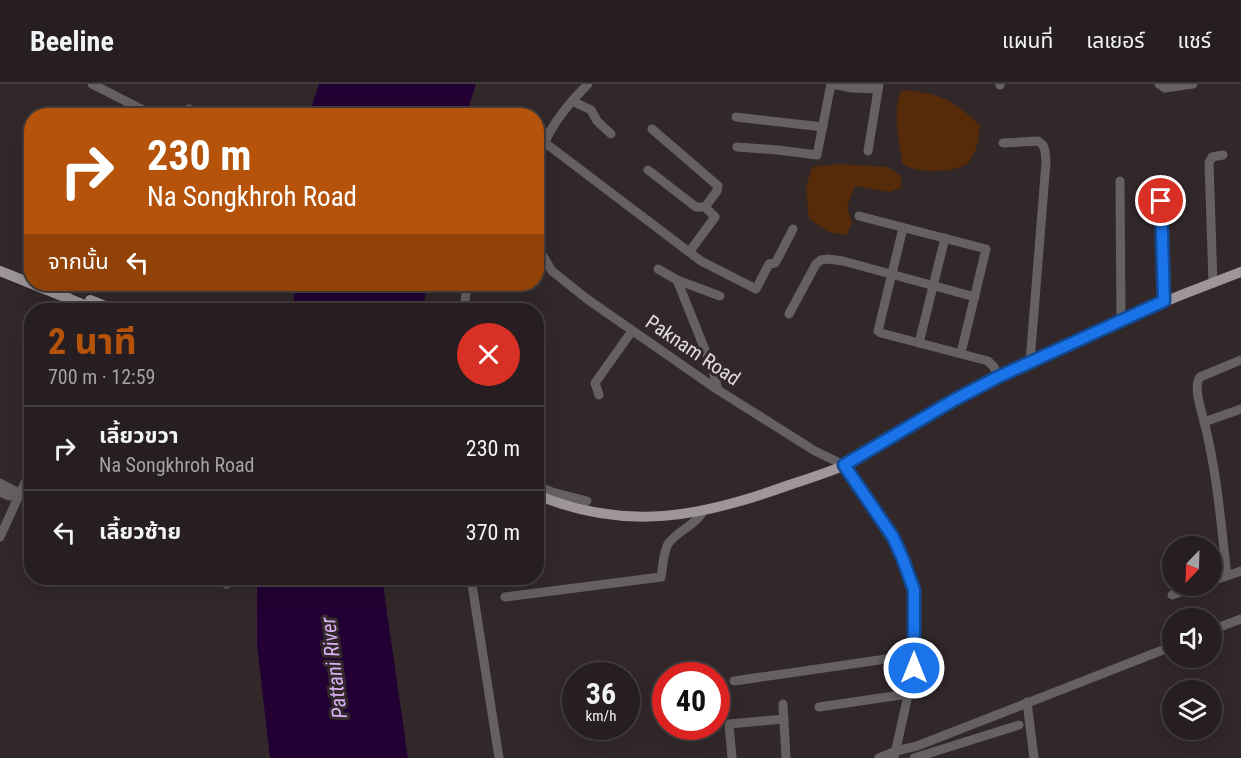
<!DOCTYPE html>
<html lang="th">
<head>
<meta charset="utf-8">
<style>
  body { margin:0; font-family:"Roboto Condensed","Noto Sans Thai",sans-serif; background:#2e2729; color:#f1f3f6; height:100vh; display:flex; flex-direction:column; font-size:22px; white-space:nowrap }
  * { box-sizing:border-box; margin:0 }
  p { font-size:20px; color:#a4a2a5 }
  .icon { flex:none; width:33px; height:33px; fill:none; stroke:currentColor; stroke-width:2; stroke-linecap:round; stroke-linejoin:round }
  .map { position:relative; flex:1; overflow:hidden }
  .drawer { position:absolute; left:24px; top:219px; width:520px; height:282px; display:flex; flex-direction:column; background:#261e20; border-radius:24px; box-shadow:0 6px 24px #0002,0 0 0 2px #423c3e }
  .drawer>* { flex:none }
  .top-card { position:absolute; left:24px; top:24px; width:520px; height:183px; border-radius:24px; box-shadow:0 6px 24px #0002,0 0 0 2px #423c3e; background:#b45309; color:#fff; overflow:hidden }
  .needle { width:39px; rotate:203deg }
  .buttons { position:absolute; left:1162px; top:452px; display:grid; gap:12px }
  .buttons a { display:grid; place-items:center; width:60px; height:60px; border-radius:50%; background:#261e20; box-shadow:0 6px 24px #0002,0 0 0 2px #423c3e; font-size:30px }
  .speed { position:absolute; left:562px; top:578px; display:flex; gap:12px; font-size:30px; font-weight:700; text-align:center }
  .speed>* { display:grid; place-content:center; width:78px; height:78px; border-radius:50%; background:#261e20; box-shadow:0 6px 24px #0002,0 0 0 2px #423c3e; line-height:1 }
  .speed small { font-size:15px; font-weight:400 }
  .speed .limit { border:9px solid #d22; background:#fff; color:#111 }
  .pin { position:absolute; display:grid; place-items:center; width:51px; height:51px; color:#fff; margin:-26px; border:3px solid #fff; border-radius:50%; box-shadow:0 2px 6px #0007 }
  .me { position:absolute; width:66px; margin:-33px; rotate:0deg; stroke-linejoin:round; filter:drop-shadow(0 0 4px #0008) }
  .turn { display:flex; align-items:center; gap:21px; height:126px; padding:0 24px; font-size:27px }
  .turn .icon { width:78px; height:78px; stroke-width:2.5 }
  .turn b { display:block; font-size:42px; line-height:51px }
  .then { display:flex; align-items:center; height:57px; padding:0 24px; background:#0003; gap:12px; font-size:22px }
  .round { display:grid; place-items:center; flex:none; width:63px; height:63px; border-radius:32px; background:#2e2729 }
  .head { display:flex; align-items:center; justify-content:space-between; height:102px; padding:0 24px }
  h1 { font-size:36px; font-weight:700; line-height:45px; color:#b45309 }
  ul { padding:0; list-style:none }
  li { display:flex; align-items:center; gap:18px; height:84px; padding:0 24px; border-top:2px solid #423c3e }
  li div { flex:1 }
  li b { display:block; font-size:22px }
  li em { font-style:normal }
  header { display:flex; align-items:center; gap:36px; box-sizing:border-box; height:84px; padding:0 30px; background:#261e20; border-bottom:2px solid #423c3e }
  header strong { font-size:28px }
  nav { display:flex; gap:33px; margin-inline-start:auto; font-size:21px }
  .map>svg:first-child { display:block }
  .green { fill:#562b09 }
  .water { fill:#230034 }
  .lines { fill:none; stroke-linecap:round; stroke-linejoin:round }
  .minor { stroke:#656163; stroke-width:9 }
  .major { stroke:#9e969b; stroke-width:10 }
  .route-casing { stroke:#114b97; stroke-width:15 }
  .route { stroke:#1a73e8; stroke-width:10 }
  .labels { text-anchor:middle; stroke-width:6; stroke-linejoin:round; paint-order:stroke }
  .street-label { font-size:20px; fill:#e1dbdc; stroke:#32282a }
  .water-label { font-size:21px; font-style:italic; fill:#dab0f4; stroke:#32282a }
</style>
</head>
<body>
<header>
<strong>Beeline</strong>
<nav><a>แผนที่</a><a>เลเยอร์</a><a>แชร์</a></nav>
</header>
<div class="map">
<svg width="1241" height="674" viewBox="0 0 1241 674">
  <rect width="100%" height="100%" fill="#32282a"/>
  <g class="green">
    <path d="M902,6c39,3 50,10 78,35 -1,13 -3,26 -11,37 -9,11 -59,13 -67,0 -2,-21 -11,-52 0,-72z"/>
    <polygon points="838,80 887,83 901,92 901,104 890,108 855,102 847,123 852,139 846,151 829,148 809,135 806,104 812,83"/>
  </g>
  <g class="water">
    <polygon points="319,0 476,0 466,31 309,31"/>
    <polygon points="286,200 428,200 422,226 292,226 296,202"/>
    <polygon points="257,494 382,494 408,674 270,674 257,561"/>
  </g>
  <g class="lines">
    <g class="minor">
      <polyline points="92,0 155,32"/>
      <polyline points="832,0 852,4 878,5"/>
      <polyline points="1159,0 1165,4 1193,0"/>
      <polyline points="1000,1 1000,0"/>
      <polyline points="572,17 591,26 597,37 611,50"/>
      <polyline points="186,32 189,25"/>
      <polyline points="736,33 823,43"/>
      <polyline points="652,45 718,102 717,107 705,123 715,133 690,167"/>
      <polyline points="544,58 701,177 756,205 769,180 775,179 778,174 793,145"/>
      <polyline points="1003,59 1038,57 1043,61 1045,67 1046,78 1030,278"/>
      <polyline points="737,63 778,66 817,71 831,0"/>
      <polyline points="868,67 879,0"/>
      <path d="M537,81c7,-32 28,-58 51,-81"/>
      <polyline points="648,86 696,123 705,123"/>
      <polyline points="1120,97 1121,235"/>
      <polyline points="1161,117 1164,217"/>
      <polyline points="859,132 986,165 961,269"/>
      <polyline points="903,144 878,247 881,249 988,277 994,283 998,293"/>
      <polyline points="537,162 552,187 587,215 718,306 815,367 844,381 893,453 902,473 914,506 914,584 894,674"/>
      <polyline points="658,185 677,196 713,286 718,306"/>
      <polyline points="677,196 720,212"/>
      <polyline points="1213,199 1209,79 1212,73 1223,71"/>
      <polyline points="68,207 71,200"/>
      <polyline points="464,226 467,200"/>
      <polyline points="789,230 816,180 821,176 828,175 843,177 975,213"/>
      <polyline points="919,259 945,154"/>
      <polyline points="599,311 595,299 632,247"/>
      <polyline points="1204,338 1241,325"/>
      <polyline points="0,399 32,416"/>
      <polyline points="537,402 552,408 587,417"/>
      <polyline points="0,408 9,412 19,411"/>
      <polyline points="0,453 32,383"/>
      <path d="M1227,492c-6,-52 -10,-104 -23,-155 -3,-12 -11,-34 -4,-44l41,-17"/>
      <polyline points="211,494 227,500"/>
      <polyline points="471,494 499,674"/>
      <polyline points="1212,497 1241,487"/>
      <polyline points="1172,511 1201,501"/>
      <path d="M505,513l156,-20c2,-10 2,-24 7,-33 9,-13 26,-18 35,-32"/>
      <polyline points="1212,546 1241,535"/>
      <polyline points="734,597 914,571"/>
      <polyline points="1027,618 1034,674"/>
      <polyline points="783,620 786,674"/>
      <polyline points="819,623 908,610"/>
      <polyline points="732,674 729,640 784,635"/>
      <polyline points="879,674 896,667 917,662 1173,562"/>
      <polyline points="914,674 1019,641"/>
    </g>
    <g class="major">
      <polyline points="0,187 97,226"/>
      <polyline points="90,216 115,226"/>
      <path d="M537,411c90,37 164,22 252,-10 18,-6 38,-12 56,-20 14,-7 28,-17 43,-26 36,-21 72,-44 110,-63 80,-39 160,-73 243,-104"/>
    </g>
  </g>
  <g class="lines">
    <defs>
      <polyline id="route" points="914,584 914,506 902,473 893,453 844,381 954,316 998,293 1164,217 1161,117"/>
    </defs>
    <use href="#route" class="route-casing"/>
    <use href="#route" class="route"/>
  </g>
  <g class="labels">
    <g class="street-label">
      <text transform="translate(693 266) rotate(34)" y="7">Paknam Road</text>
    </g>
    <g class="water-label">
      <text transform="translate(334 584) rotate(-97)" y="7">Pattani River</text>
    </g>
  </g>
</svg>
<div class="buttons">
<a><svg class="needle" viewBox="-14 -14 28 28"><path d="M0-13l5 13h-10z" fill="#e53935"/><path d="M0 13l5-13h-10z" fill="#a4a2a5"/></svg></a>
<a><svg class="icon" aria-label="sound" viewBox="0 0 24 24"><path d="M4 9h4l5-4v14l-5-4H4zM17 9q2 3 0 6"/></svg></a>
<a><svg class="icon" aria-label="layers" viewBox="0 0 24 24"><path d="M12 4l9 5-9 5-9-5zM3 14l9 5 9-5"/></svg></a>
</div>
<div class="speed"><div>36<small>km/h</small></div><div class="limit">40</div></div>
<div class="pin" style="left:1161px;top:117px;background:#d93025"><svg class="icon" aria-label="arrive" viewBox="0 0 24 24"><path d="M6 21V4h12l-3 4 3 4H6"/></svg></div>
<svg class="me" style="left:914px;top:584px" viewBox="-20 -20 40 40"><circle r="17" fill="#1a73e8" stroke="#fff" stroke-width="3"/><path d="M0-11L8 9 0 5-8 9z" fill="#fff"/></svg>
<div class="top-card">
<div class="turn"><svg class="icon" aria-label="right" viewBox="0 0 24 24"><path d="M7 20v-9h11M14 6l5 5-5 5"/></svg><div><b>230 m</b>Na Songkhroh Road</div></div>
<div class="then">จากนั้น<svg class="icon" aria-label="left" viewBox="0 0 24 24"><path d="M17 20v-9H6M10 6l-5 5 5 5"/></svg></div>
</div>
<section class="drawer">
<div class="head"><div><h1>2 นาที</h1><p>700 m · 12:59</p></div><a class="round" style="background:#d93025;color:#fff"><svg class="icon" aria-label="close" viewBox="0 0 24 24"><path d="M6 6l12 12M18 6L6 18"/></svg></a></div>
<ul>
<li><svg class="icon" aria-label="right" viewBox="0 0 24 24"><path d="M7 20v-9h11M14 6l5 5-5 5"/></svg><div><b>เลี้ยวขวา</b><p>Na Songkhroh Road</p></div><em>230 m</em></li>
<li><svg class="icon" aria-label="left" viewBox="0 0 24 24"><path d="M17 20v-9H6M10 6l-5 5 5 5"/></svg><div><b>เลี้ยวซ้าย</b></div><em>370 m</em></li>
</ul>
</section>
</div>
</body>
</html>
